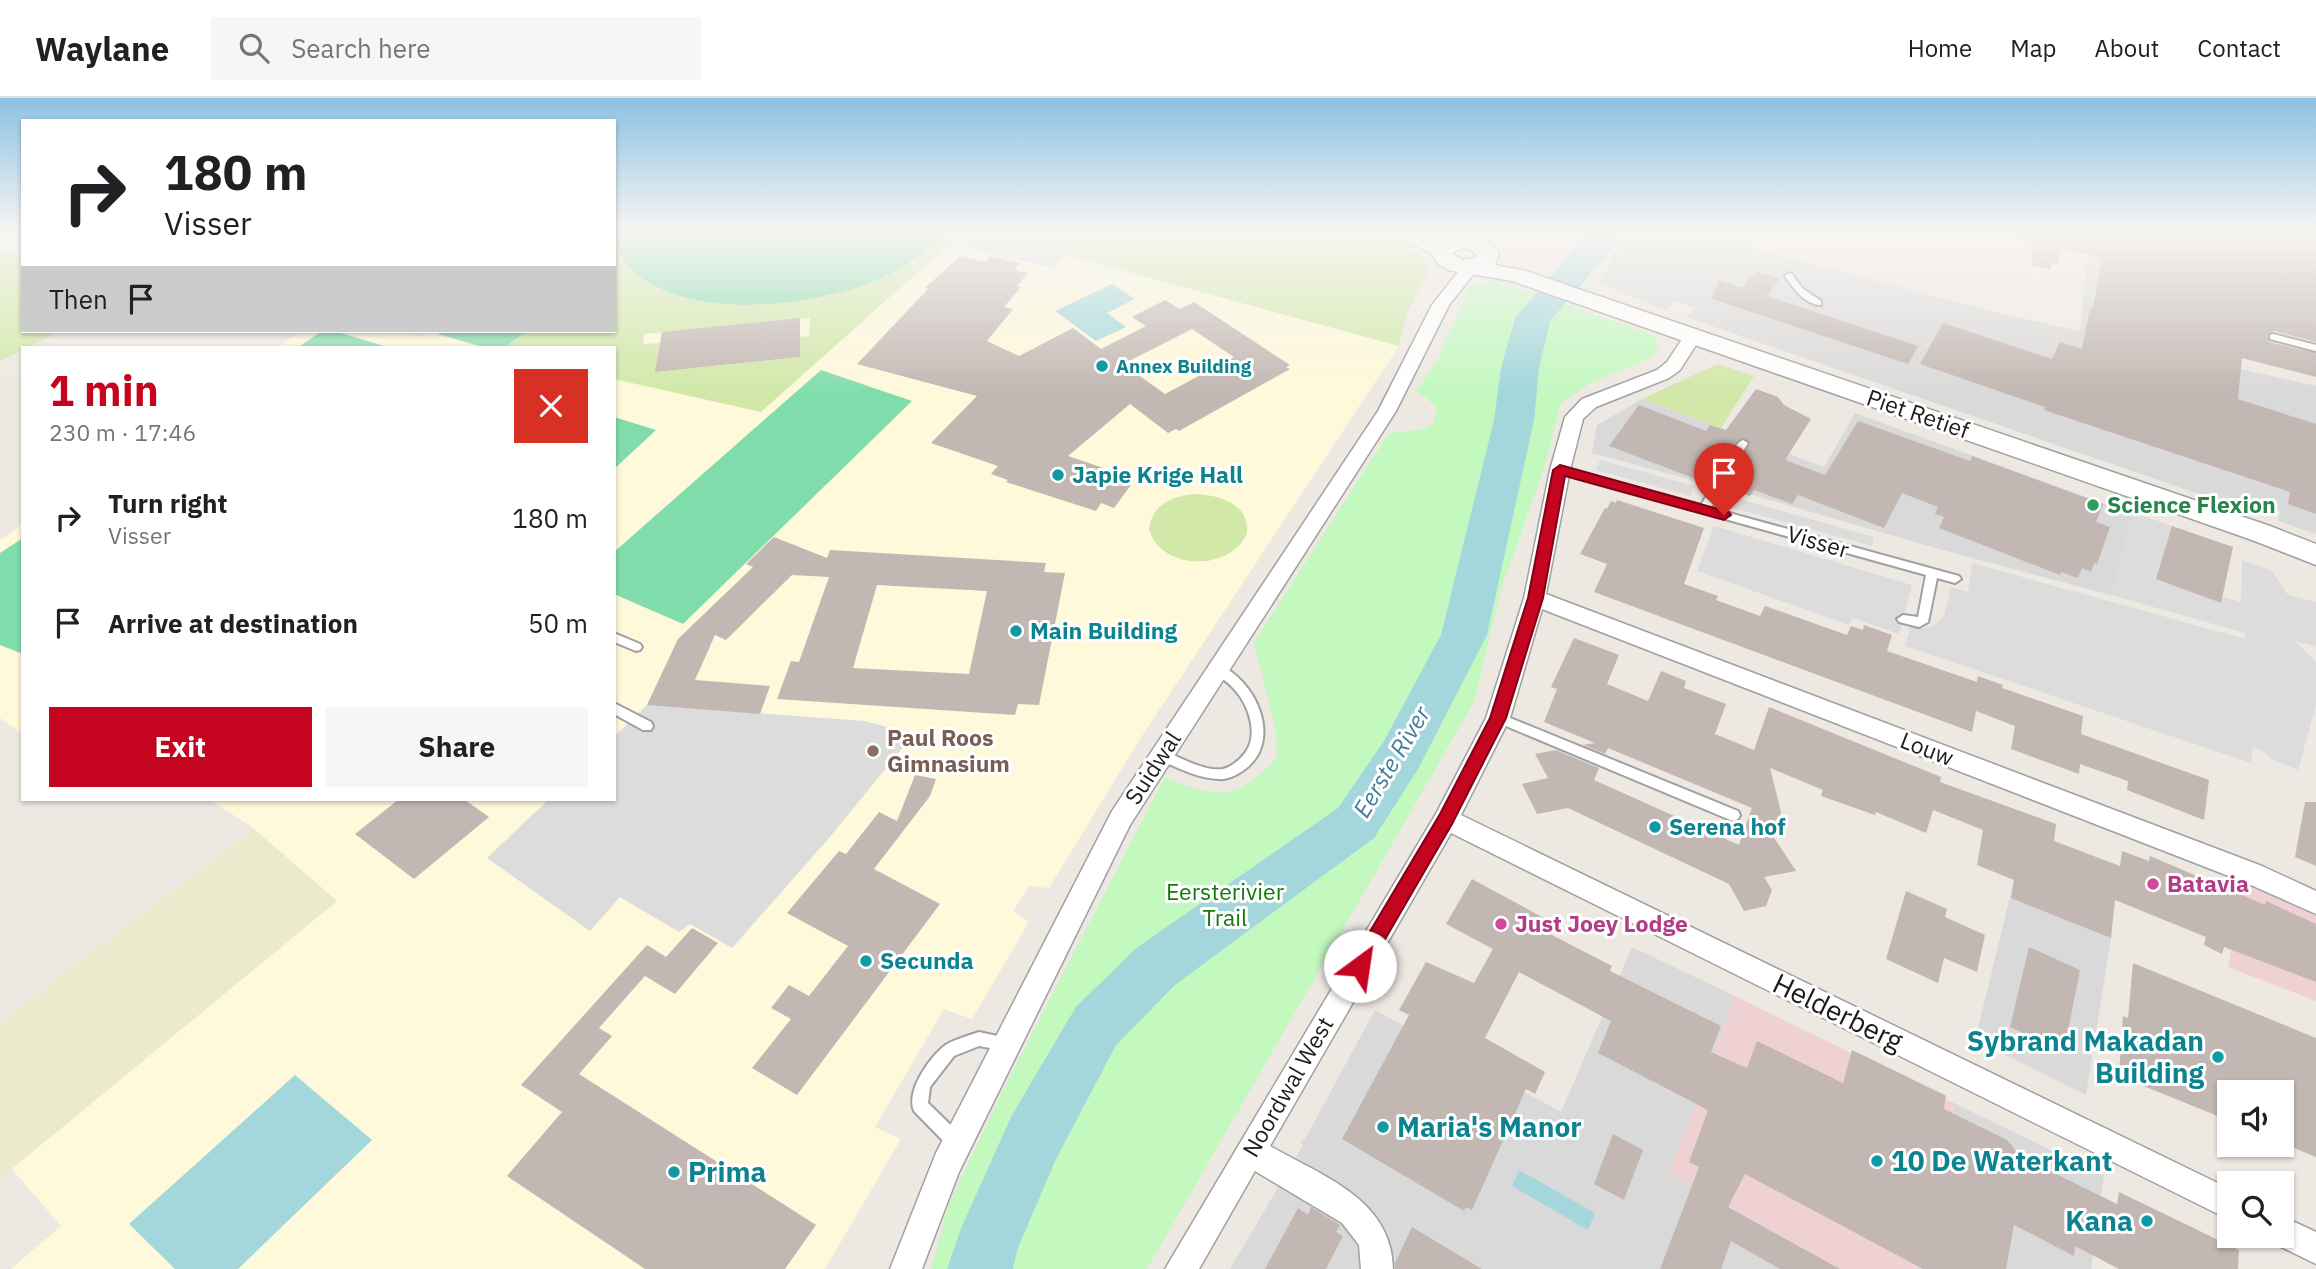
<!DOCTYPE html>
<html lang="en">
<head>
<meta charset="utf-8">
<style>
  body { margin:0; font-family:"IBM Plex Sans",sans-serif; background:#f6f6f6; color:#202124; height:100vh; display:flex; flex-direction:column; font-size:26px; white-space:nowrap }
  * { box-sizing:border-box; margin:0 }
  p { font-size:23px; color:#757577 }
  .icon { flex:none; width:38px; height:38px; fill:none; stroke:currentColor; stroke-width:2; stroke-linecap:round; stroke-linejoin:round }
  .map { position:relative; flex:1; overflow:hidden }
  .panel { position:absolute; left:21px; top:248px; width:595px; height:455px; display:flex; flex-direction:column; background:#fff; border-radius:0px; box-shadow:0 2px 5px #0004 }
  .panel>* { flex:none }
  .banner { position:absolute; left:21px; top:21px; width:595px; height:214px; border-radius:0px; box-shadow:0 2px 5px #0004; background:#fff; color:#202124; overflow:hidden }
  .fabs { position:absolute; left:2217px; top:982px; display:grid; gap:14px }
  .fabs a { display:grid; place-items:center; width:77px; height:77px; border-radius:0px; background:#fff; box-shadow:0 2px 5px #0004; font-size:35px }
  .pin { position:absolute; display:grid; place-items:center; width:60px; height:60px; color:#fff; margin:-72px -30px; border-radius:50% 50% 50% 0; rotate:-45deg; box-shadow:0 0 7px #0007 }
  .pin .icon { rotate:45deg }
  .me { position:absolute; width:77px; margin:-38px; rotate:31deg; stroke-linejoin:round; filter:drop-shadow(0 0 5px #0008) }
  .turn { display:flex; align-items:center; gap:24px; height:147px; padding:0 28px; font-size:32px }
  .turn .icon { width:91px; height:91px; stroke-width:2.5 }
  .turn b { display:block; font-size:49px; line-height:60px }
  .then { display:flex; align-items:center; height:66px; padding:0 28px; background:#0003; gap:14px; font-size:26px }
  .round { display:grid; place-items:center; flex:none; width:74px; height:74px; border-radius:0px; background:#f6f6f6 }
  .overview { display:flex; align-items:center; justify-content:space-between; height:119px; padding:0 28px }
  h1 { font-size:42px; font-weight:700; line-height:52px; color:#c50420 }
  .cta { display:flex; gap:14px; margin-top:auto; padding:14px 28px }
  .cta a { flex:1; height:80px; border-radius:0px; background:#c50420; color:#fff; font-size:28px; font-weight:700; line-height:80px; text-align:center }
  .cta a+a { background:#f6f6f6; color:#202124 }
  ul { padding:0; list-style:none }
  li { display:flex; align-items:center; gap:21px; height:105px; padding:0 28px }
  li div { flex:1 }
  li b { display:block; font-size:26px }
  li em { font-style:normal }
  header { display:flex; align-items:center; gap:42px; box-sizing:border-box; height:98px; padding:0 35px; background:#fff; border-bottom:2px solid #e0e0e0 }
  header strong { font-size:33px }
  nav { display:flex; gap:38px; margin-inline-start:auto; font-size:24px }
  .search { width:490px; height:63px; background:#f6f6f6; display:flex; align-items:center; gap:18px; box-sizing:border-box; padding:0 24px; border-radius:0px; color:#757577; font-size:26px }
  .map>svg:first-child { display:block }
  .residential { fill:#dad9d9 }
  .commercial { fill:#efd1d4 }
  .education { fill:#fef9da }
  .farmland { fill:#eceacd }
  .grass { fill:#d1e8a8; fill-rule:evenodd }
  .park { fill:#c3f8bf }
  .pitch { fill:#81dcab }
  .parking { fill:#dcdcdc }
  .water { fill:#a3d7db }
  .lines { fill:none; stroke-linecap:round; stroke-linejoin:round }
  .river { fill:#a3d7db; fill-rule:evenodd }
  .building { fill:#c2b7b2; fill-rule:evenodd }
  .service-casing { stroke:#a0a0a0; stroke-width:4 }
  .minor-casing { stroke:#a0a0a0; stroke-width:3 }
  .tertiary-casing { stroke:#a0a0a0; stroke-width:3 }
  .service { fill:#fff; fill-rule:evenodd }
  .minor { fill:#fff; fill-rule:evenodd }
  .tertiary { fill:#fff; fill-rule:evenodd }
  .route { fill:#c50420; stroke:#800315; stroke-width:2 }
  .culture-dot { fill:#0f9aa8; stroke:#fff; stroke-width:2.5 }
  .leisure-dot { fill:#2e9e5b; stroke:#fff; stroke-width:2.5 }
  .education-dot { fill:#8d6e63; stroke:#fff; stroke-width:2.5 }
  .hotel-dot { fill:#d1479c; stroke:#fff; stroke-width:2.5 }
  .labels { text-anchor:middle; stroke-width:6; stroke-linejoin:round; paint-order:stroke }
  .far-culture-label { font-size:19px; font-weight:bold; fill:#0d838f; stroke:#fff; text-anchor:start }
  .street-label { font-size:23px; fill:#1c1c1c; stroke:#fff }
  .culture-label { font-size:23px; font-weight:bold; fill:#0d838f; stroke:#fff; text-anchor:start }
  .leisure-label { font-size:23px; font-weight:bold; fill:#27864d; stroke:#fff; text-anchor:start }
  .education-label { font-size:23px; font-weight:bold; fill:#785e54; stroke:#fff; text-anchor:start }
  .hotel-label { font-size:23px; font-weight:bold; fill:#b23c85; stroke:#fff; text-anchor:start }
  .park-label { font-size:23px; fill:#14780d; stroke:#fff }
  .water-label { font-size:24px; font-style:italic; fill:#457c9b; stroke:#fff }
  .near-street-label { font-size:28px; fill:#1c1c1c; stroke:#fff }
  .near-culture-label { font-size:28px; font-weight:bold; fill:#0d838f; stroke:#fff; text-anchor:start }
</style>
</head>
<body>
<header>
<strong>Waylane</strong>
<div class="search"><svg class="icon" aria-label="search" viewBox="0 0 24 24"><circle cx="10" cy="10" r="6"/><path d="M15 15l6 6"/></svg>Search here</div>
<nav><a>Home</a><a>Map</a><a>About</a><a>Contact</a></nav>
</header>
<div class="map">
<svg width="2316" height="1171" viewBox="0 0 2316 1171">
  <rect width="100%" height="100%" fill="#eee8e2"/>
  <g class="residential">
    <polygon points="1647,132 1682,132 2011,218 2080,233 2090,132 2214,265 2316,288 2316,436 2278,423 2280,413 2269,409 2257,404 2254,415 1686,219 1694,210 1675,203 1667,212 1599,186 1613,156"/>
    <polygon points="1642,301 1824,369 1855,315 2133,416 2111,497 1935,450 1729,390 1728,392 1592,355 1597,327"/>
    <polygon points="2014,782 2111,840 2086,997 2006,957 2008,950 1977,934"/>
    <polygon points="1632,849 1735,898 1669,1075 1840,1171 1230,1171 1303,1047 1300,1044 1305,1041 1375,912 1561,1014"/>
    <polygon points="1954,1005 2104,1078 2091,1171 1916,1171"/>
  </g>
  <g class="commercial">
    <polygon points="2245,780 2316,814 2316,903 2228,869"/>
    <polygon points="1735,898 1851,955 1852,952 1946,997 1945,1001 1954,1005 1916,1171 1840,1171 1669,1075"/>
  </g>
  <g class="education">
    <polygon points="614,132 1377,132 1417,154 1423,158 1429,172 1407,215 1399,248 1140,641 1049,790 1029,788 1013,813 1029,824 972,921 944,911 875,1029 901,1041 825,1171 11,1171 61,1128 12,1071 337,803 249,727 210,702 614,702 614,250 276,250 301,233 395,233 422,238 430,233 614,233"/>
    <polygon points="23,426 23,632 19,634 0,620 0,442"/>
  </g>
  <polygon class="farmland" points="254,731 337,803 0,1080 0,924"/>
  <g class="grass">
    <path d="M614,132l297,34 35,-34h19l-204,182 -147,-33v-31h-110l22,-17h88zM810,220l-1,18 -9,1v20l-144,15 4,-29 -17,1 1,-10z"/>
    <polygon points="1093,132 1377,132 1417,154 1423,158 1429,172 1407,215 1399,248 1066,157"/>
    <polygon points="0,151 23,157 23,233 60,233 0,263"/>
    <polygon points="1718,266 1754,278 1721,330 1642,301"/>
    <path d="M1195,396c24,1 54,9 52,39 -16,39 -87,38 -98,-4 3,-25 24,-33 46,-35z"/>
  </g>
  <path class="park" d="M1494,182l151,52 12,7 1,6 -3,8 -11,8 -55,23 -28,19 -15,59 -45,128 -27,112 -327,567h-216l18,-65 58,-122 158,-305c52,23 73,23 112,-19l-1,-28 -22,-88 133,-206c14,-9 30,0 47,-13l3,-14 -11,-12 -10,-5 23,-35 30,-70z"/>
  <g class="pitch">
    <path d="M615,132h331c-5,10 -15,16 -23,23 -60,53 -251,82 -302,3 -4,-6 -4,-18 -6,-26z"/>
    <polygon points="322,233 334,233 391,250 297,250"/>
    <polygon points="443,233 526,233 504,250 486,250 438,236"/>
    <polygon points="821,272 912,303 683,526 614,496 614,454"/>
    <polygon points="614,319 656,332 614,371"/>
    <polygon points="23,440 23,556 0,547 0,455"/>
  </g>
  <g class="parking">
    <polygon points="983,132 1093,132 1053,170 963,149"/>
    <polygon points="1600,362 1694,388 1691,398 1596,372"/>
    <polygon points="1729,398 1874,439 1872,448 1726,408"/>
    <polygon points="2133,414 2172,428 2157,481 2220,505 2222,499 2241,504 2242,462 2271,472 2288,497 2316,504 2316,548 2295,543 2316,564 2316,607 2298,672 2271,661 2267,656 2253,649 2251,665 1905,548 1910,529 1924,530 1934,527 1944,518 1951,489 1968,494 1972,465 2245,541 2245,535 2111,497"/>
    <polygon points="1714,428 1912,487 1899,536 1853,520 1849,527 1697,473"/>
    <polygon points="647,607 864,623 914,636 829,740 732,850 690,826 679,834 620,799 590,833 487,760 548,702 614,702 614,639"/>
  </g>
  <g class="water">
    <polygon points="1112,186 1135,201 1107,215 1126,229 1096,243 1055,213"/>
    <polygon points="295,977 372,1042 238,1171 175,1171 129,1126"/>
    <polygon points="1519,1072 1595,1115 1588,1132 1512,1088"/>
  </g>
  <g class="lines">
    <polygon class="river" points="1590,132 1628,132 1550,223 1539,270 1534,322 1487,537 1418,671 1374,740 1175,887 1116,947 1056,1061 1017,1152 1013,1171 947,1171 962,1128 1012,1017 1076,909 1135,851 1338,710 1384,643 1441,537 1494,322 1501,270 1515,220"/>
  </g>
  <g class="building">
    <polygon points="2020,132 2316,132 2316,244 2274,233 2267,237 2269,244 2316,255 2316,279 2242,260 2238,301 2316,326 2316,416 2288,406 2290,394 2044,312 2045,309 1920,266 1943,225 2052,261 2060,244 2082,251 2090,210 2093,211 2102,160 2060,150 2058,167 2051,165 2051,172 2031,167 2034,144 2019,141"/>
    <path d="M960,158l26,6 5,-6 29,7 -6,7 14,3 -11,13 4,1 -17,20 9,2 -26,32 32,15 54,-28 28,21 45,-23 -14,-9 33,-17 15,9 14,-7 96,63 -4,2 4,2 -111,62 -3,-2 -8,4 -38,-29 -62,52 56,19 -4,7 11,3 -17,23 -13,-5 -5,8 -90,-29 2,-2 -17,-6 7,-8 -67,-23 46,-47 -120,-32 71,-75 -3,-1zM1192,231l42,28 -69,37 -42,-30z"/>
    <polygon points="1756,173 1780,181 1767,198 1918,248 1908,266 1712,201 1718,182 1742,190"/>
    <polygon points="800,220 800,259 655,274 662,234"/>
    <polygon points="1756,291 1778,299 1784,307 1811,321 1785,362 1825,377 1858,323 1970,363 1972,358 2103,406 2096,424 2110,429 2097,466 2094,465 2091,474 2082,470 2078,480 2061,474 2060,477 1939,430 1944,419 1935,416 1938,409 1902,395 1884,430 1798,397 1792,406 1754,392 1750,398 1726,389 1750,346 1744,340 1736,344 1712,383 1703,380 1701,383 1609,348 1639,307 1706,333 1710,327 1726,332"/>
    <polygon points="1617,402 1704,430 1684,486 1718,498 1716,502 1760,518 1765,508 1847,537 1851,528 1863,532 1864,527 1892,537 1887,553 1977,584 1978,578 2003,587 2002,590 2083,618 2081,636 2209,682 2204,722 2127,692 2128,683 2080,666 2079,676 2011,651 2015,628 1976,613 1972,634 1594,494 1607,466 1580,456 1605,410 1607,411 1611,403 1616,405"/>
    <polygon points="2172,428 2233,449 2221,505 2156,481"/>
    <path d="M774,439l53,21 3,-8 216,13 -2,9 21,1 -26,132 -21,-1 -3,11 -238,-16 14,-38 8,1 30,-85 -37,-2 -66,65 -11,-5 -20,45 75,6 -10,28 -113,-9 31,-66 75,-72 -7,-3zM877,487l110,6 -18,83 -116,-6z"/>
    <polygon points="1574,540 1619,557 1607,586 1648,603 1661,573 1686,583 1684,590 1726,606 1715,636 1754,652 1769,609 1941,679 1940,684 2056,726 2054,743 2120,768 2122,753 2149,763 2150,758 2265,807 2266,803 2316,826 2316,884 2224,849 2222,856 2204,847 2206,839 2115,802 2111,840 2011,800 2014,782 1977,767 1983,732 1933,712 1926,735 1876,714 1875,717 1821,698 1823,692 1770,670 1781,714 1773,738 1796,773 1764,779 1772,792 1766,808 1744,813 1729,786 1568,710 1537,716 1522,686 1548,680 1535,656 1556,652 1599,670 1594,682 1739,747 1752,710 1608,650 1605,656 1583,647 1595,645 1544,624 1557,591 1551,589"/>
    <polygon points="915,677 936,681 930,698 874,771 940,806 797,997 752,970 791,921 771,910 789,887 809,898 848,848 787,815 839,753 846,756 879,714 897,723"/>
    <polygon points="398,702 465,702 489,719 414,781 355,736"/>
    <polygon points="2305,704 2316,704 2316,768 2295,759"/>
    <polygon points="1472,781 1555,826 1550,836 1612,868 1610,873 1721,928 1711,954 1747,970 1757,943 1843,985 1852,952 1946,998 1944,1011 2007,1042 2020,1058 2117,1106 2119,1094 2239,1152 2238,1171 2119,1171 2075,1148 2074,1158 2014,1127 2006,1171 1923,1171 1745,1076 1728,1109 1840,1171 1780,1171 1731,1143 1721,1171 1660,1171 1699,1069 1689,1064 1708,1012 1598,955 1611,923 1519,874 1485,940 1545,974 1535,996 1526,991 1472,1112 1466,1109 1464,1113 1342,1041 1409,917 1399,912 1426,864 1474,885 1493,851 1446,826"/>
    <polygon points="1906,793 1947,811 1945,819 1985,837 1977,874 1944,860 1938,885 1886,861"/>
    <polygon points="692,830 718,845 675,896 645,878 599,930 612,938 579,976 816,1127 785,1171 645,1171 507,1078 562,1014 521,987 647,847 666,859"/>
    <polygon points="2029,849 2080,872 2064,954 2010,929"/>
    <polygon points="2133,865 2316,940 2316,1059 2282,1045 2282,994 2230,994 2230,1023 2119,978 2123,918 2128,920"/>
    <polygon points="1613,1036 1643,1052 1624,1102 1594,1086"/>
    <polygon points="1311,1109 1340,1127 1336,1134 1343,1138 1326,1171 1265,1171 1298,1110 1308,1117"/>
    <polygon points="1412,1129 1482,1171 1395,1171 1395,1165"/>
  </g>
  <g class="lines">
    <defs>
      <g id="service">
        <path d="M1789,175l3,1 10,14 19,13v4c-16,0 -28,-17 -36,-29z"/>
        <polygon points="2273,236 2316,247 2316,253 2270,241 2270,237"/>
        <polygon points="1743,342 1748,345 1711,410 1959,478 1961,481 1955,485 1937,480 1928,524 1919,529 1899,524 1897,521 1903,517 1918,519 1926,477 1556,374 1555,372 1560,369 1701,407 1738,345"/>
        <polygon points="614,535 640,546 642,549 640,552 636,553 614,544"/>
        <path d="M1217,566c39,15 67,77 27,106 -7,5 -17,10 -25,9 -22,0 -43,-13 -63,-20l-1,-4 1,-4 5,-1c18,6 42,22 62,19 8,-2 17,-9 22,-16 14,-18 4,-48 -11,-64 -6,-7 -14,-12 -21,-17l-2,-3z"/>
        <polygon points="614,605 651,624 653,628 651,632 643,632 614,616"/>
        <polygon points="1498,615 1738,713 1740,717 1738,721 1733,723 1728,721 1494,623 1492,620 1494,617"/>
        <path d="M979,934l32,7 3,5 -3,5 -5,2 -27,-5 -25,10 -24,31 -2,16 35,34 2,6 -2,6 -6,2 -6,-2 -37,-38c-8,-20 14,-51 29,-64 8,-7 25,-11 36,-15z"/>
      </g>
      <g id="minor">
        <polygon points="1475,132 1491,132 1484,150 1472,150 1470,147"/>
        <polygon points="1471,164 1479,169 1449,207 1396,313 1130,727 959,1074 922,1171 890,1171 936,1055 1112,713 1378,313 1432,207 1465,165"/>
        <path d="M1692,234l9,5 -21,33 -11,8 -73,29 -13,12 -13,51 -24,124 716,272 54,25v23l-72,-32 -702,-273 -32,109 -49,97 769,374v31l-779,-387 -181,313c52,30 122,53 123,123h-32l-2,-24 -17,-22 -87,-52 -56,98h-34l272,-457 49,-94 38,-120 26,-128 15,-53 17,-18 75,-29 10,-8 19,-29z"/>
        <polygon points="2282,1118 2316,1134 2316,1166 2271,1144 2268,1138 2282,1138"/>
      </g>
      <path id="tertiary" d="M1389,132h27l24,11c21,-6 44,-8 59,12l-4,12 31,6 744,255 46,18v21l-64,-25 -740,-259 -64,-11 -10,-6 -7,-11 -39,-19zM1462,150l9,2 6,5v3l-14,2 -11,-7z"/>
    </defs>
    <use href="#service" class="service-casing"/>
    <use href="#minor" class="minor-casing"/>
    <use href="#tertiary" class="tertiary-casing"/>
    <use href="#service" class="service"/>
    <use href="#minor" class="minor"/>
    <use href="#tertiary" class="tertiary"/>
  </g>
  <linearGradient id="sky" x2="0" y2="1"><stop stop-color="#8cc2e3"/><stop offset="0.45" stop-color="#f7f5f2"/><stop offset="1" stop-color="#f7f5f2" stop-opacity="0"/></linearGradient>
  <rect width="2316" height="296" fill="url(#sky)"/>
  <polygon class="route" points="1560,367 1729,414 1731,417 1724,422 1565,378 1543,500 1506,620 1452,726 1366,874 1360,876 1353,874 1350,868 1353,862 1440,716 1490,620 1528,500 1553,372"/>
  <g class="culture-dot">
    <circle cx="1102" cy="268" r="7"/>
    <circle cx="1058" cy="377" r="7"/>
    <circle cx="1016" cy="533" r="7"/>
    <circle cx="1655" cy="729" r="7"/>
    <circle cx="866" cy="863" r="7"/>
    <circle cx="2218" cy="959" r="7"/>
    <circle cx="1383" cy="1029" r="7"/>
    <circle cx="1877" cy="1063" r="7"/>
    <circle cx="674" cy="1074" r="7"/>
    <circle cx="2147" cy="1123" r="7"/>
  </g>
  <circle class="leisure-dot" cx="2093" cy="407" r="7"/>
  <circle class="education-dot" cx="873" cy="653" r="7"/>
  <g class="hotel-dot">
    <circle cx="2153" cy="786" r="7"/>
    <circle cx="1501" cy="826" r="7"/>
  </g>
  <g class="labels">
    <g class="far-culture-label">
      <text x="1116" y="275">Annex Building</text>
    </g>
    <g class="street-label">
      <text transform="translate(1918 316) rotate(19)" y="8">Piet Retief</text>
      <text transform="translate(1818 444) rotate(16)" y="8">Visser</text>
      <text transform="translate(1927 651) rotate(21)" y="8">Louw</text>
      <text transform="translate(1153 670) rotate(-57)" y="8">Suidwal</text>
      <text transform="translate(1288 989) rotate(-60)" y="8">Noordwal West</text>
    </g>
    <g class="culture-label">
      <text x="1072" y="385">Japie Krige Hall</text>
      <text x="1030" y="541">Main Building</text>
      <text x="1669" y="737">Serena hof</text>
      <text x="880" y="871">Secunda</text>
    </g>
    <g class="leisure-label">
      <text x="2107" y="415">Science Flexion</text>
    </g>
    <g class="education-label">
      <text x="887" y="648">Paul Roos<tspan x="887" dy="26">Gimnasium</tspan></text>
    </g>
    <g class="hotel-label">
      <text x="2167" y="794">Batavia</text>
      <text x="1515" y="834">Just Joey Lodge</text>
    </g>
    <g class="park-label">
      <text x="1225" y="802">Eersterivier<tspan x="1225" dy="26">Trail</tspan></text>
    </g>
    <g class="water-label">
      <text transform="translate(1392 664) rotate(-59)" y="8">Eerste River</text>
    </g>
    <g class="near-street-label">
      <text transform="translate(1838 914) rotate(26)" y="10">Helderberg</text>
    </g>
    <g class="near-culture-label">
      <text x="2204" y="953" text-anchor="end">Sybrand Makadan<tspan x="2204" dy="32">Building</tspan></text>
      <text x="1397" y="1039">Maria's Manor</text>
      <text x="1891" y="1073">10 De Waterkant</text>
      <text x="688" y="1084">Prima</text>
      <text x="2133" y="1133" text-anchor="end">Kana</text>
    </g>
  </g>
</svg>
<div class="fabs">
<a><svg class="icon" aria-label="sound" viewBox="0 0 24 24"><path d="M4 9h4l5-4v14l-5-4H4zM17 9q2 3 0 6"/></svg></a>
<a><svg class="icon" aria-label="search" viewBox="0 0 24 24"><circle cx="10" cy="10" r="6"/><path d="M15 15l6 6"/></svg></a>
</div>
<div class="pin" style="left:1724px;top:417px;background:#d93025"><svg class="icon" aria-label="arrive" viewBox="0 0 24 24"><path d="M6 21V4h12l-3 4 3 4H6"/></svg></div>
<svg class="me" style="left:1360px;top:868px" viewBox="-20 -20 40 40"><circle r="19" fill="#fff"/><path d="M0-13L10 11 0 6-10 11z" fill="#c50420"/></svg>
<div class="banner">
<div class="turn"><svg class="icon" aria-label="right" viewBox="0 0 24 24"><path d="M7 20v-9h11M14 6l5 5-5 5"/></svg><div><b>180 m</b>Visser</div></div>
<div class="then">Then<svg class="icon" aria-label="arrive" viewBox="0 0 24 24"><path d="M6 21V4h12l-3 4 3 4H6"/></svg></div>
</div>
<section class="panel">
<div class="overview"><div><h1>1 min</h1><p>230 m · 17:46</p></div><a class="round" style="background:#d93025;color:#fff"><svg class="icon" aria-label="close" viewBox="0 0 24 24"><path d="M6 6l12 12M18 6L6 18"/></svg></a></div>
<ul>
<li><svg class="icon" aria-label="right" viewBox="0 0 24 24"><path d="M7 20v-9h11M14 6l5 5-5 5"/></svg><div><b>Turn right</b><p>Visser</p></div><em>180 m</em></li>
<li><svg class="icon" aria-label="arrive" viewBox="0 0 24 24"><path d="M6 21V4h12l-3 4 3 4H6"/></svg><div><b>Arrive at destination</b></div><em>50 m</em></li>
</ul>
<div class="cta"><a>Exit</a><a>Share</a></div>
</section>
</div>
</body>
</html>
